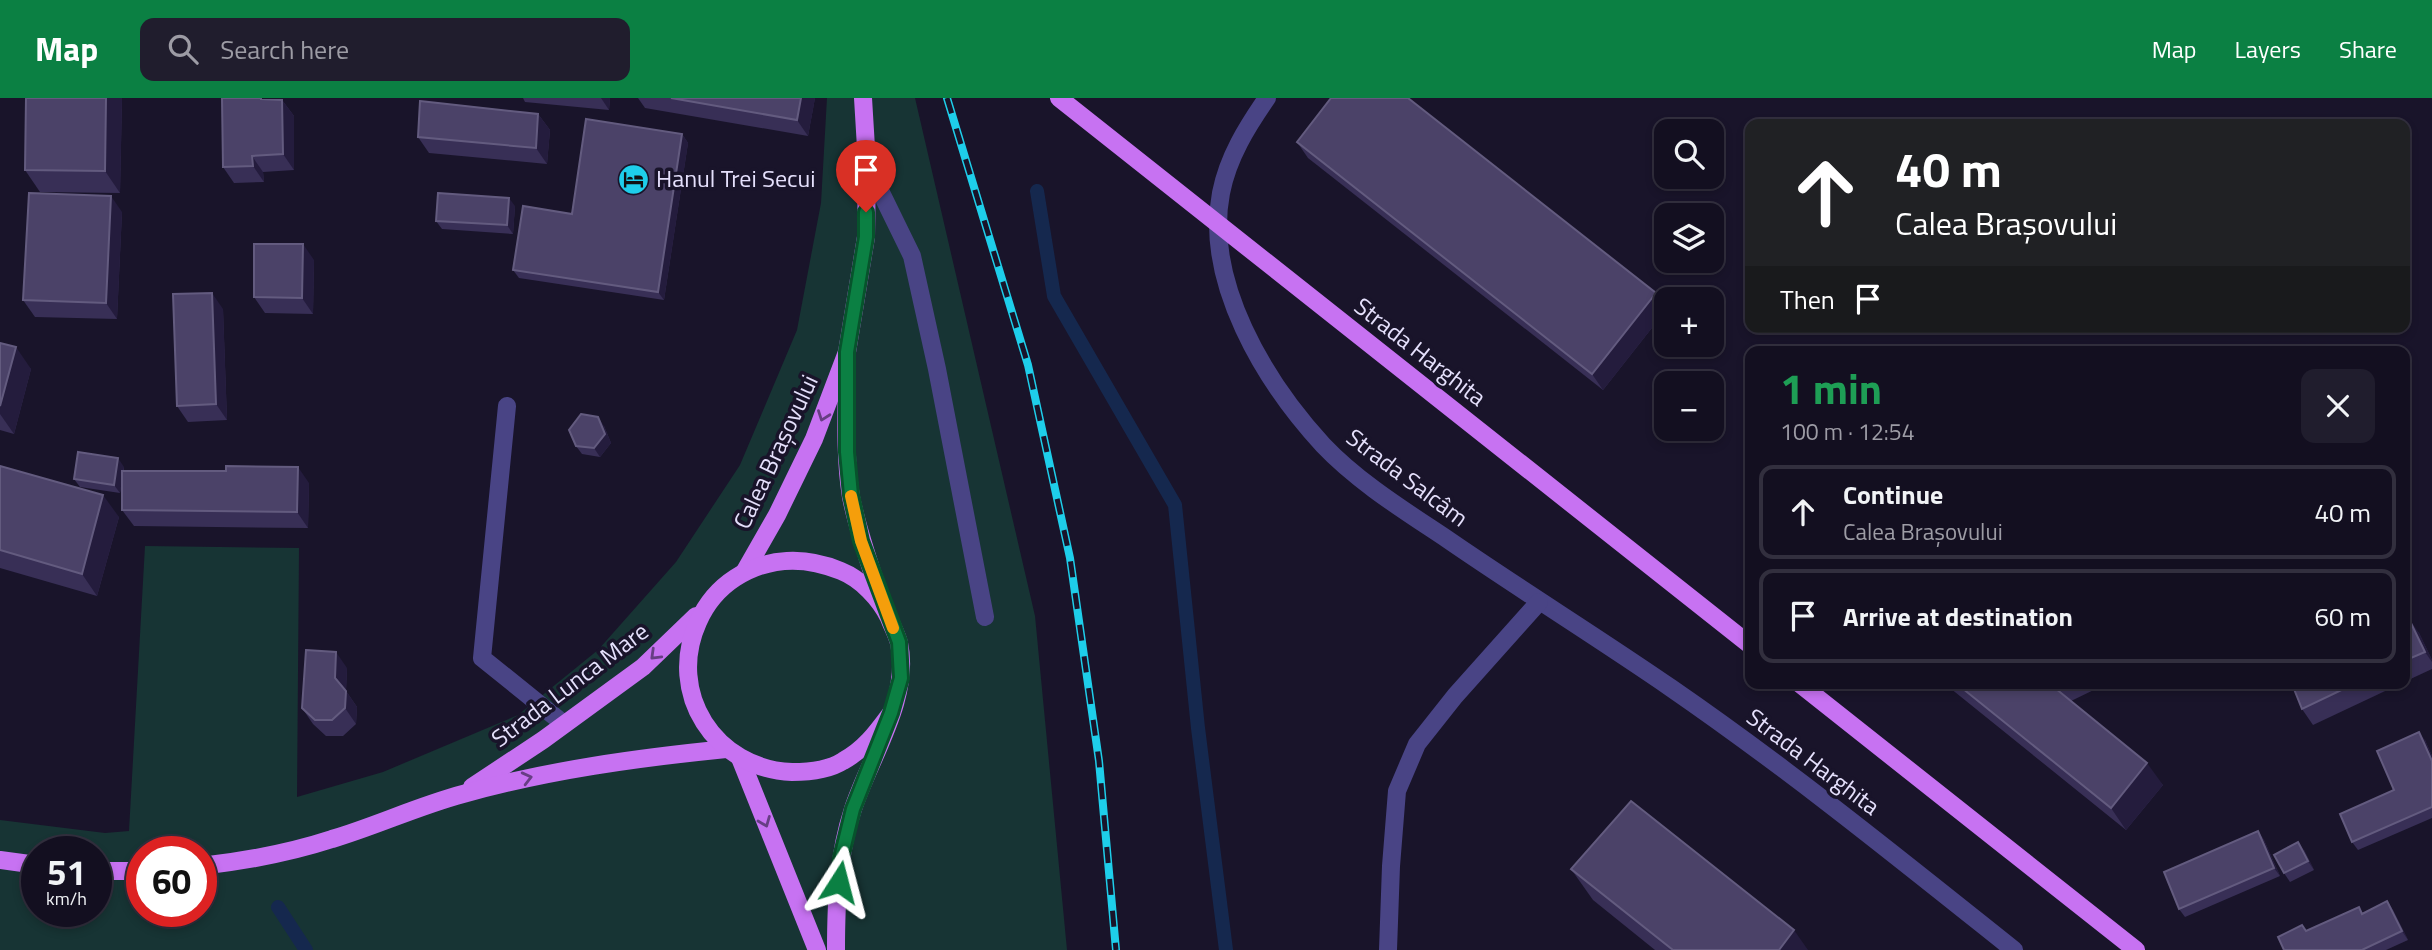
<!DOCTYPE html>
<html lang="en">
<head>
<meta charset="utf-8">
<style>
  body { margin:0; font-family:"Titillium Web",sans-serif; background:#201d2d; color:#f1f3f6; height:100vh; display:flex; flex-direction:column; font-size:26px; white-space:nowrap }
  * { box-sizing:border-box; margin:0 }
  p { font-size:23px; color:#9d9ca5 }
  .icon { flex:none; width:38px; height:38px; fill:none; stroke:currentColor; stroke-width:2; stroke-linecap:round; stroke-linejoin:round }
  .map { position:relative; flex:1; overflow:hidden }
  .side { position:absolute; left:1745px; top:248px; width:665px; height:343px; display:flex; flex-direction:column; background:#130f20; border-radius:14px; box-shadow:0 4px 10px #0003,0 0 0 2px #322f3e }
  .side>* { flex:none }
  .hud { position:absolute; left:1745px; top:21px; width:665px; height:214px; border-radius:14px; box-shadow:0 4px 10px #0003,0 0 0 2px #322f3e; background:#202124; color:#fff; overflow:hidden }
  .tools { position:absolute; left:1654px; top:21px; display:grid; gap:14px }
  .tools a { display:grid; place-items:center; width:70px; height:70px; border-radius:14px; background:#130f20; box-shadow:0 4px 10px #0003,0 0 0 2px #322f3e; font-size:35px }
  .speed { position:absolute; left:21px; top:738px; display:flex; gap:14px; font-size:35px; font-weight:700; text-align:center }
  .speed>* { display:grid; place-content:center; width:91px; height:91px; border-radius:50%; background:#130f20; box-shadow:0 4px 10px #0003,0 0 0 2px #322f3e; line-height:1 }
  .speed small { font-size:18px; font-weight:400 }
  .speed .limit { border:10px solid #d22; background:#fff; color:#111 }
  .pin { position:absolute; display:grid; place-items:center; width:60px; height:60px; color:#fff; margin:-72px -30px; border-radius:50% 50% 50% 0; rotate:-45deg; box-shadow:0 0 7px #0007 }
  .pin .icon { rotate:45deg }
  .me { position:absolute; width:77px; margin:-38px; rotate:9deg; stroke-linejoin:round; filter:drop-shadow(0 0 5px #0008) }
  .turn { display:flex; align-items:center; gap:24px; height:147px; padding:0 35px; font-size:32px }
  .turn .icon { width:91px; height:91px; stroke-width:2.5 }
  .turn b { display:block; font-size:49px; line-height:60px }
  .then { display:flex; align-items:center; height:66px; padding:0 35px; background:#0003; gap:14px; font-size:26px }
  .round { display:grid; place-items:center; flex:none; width:74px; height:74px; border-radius:14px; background:#201d2d }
  .overview { display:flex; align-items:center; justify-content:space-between; height:119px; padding:0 35px }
  h1 { font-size:42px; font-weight:700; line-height:52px; color:#1e9e55 }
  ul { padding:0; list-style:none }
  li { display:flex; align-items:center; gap:21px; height:94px; margin:0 14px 10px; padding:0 21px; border:4px solid #322f3e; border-radius:14px }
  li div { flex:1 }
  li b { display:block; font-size:26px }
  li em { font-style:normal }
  header { display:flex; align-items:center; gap:42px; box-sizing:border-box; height:98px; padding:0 35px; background:#0b8043; color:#fff }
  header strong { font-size:33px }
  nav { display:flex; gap:38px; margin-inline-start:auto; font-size:24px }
  .search { width:490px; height:63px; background:#201d2d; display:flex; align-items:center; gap:18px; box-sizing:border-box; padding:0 24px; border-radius:14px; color:#9d9ca5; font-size:26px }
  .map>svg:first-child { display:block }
  .green { fill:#173434; fill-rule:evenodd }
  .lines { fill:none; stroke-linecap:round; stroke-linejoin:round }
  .stream { stroke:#15284e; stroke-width:14 }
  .minor { stroke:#494485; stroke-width:18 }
  .major { stroke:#c772f2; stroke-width:18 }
  .rail-casing { stroke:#1eceea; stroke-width:8 }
  .rail { stroke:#19142a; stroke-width:5; stroke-dasharray:16; stroke-linecap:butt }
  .major-bridge { stroke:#c772f2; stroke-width:18 }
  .wall { fill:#382f56 }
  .shaded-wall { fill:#241c3d }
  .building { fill:#4b4268; stroke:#635b7f; stroke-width:2 }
  .oneway { stroke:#673e84 }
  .route-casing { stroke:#07532c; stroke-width:18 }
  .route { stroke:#0b8043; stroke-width:12 }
  .slow { stroke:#f59e0b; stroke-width:12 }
  .labels { text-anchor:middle; stroke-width:7; stroke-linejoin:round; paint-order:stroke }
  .poi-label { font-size:24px; fill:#e5e0fc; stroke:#19142a; text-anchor:start }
  .street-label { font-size:24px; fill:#e5e0fc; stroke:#19142a }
</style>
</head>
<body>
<header>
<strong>Map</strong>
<div class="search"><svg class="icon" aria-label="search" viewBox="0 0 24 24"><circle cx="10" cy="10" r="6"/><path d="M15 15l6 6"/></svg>Search here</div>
<nav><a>Map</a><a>Layers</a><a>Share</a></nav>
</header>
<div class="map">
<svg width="2432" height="852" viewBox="0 0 2432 852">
  <rect width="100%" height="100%" fill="#19142a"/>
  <path class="green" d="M827,0h88l120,518 32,334h-1067v-130l105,13 24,-2 16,-285 154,2 -2,249 86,-25 135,-57 80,-65 78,-88 64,-97 57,-135 24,-127zM37,754h59v60h-59zM142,754h59v60h-59z"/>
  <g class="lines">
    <g class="stream">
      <polyline points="1037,93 1054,198 1175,407 1198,630 1226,852"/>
      <polyline points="278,809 306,852"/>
    </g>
    <g class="minor">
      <path d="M1267,0c-20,29 -39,59 -46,95 -17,89 44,189 102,252 35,37 82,66 124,94 74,51 150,98 224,149 119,82 230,172 343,262"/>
      <polyline points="867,66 912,158 937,271 985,519"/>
      <polyline points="507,308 482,560 564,626"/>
      <polyline points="1388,852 1391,768 1397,693 1417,646 1455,598 1539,504"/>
    </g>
    <g class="major">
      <path d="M847,265c0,44 -3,90 4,134 7,35 19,68 30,102"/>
      <polyline points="745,473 777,417 814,341 847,254 866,139 867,66 863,0"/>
      <polyline points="1800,586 2136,852"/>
      <polyline points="740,660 817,852"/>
      <polyline points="472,689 543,642 643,569 696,518"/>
      <polyline points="0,762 37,767"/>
      <path d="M201,768c44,-5 88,-13 131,-27 44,-13 86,-33 131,-45 86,-24 174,-36 263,-45"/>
      <polyline points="96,773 142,773"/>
      <path d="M836,852c0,-48 2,-96 17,-141 17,-52 58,-110 46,-166 -2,-8 -7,-17 -10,-25 -9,-19 -28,-39 -48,-47 -36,-15 -73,-14 -106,7 -17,11 -29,26 -37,44 -32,71 17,147 94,150 17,0 37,-2 51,-11 22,-12 34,-29 48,-48"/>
    </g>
    <defs>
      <polyline id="rail" points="947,0 1028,267 1070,460 1099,663 1116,852"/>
    </defs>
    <use href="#rail" class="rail-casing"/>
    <use href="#rail" class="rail"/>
    <polyline class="major-bridge" points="1059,0 1750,547"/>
  </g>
  <g class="wall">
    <polygon points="26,0 122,0 120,95 40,94 25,72"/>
    <polygon points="523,0 610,0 609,12 525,4"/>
    <polygon points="638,0 815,0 808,38 645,10"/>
    <polygon points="272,2 282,2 294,18 294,72 263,74 264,84 234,85 223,69"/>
    <polygon points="538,16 550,32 547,66 429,55 418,39"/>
    <polygon points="682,36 688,45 664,202 519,180 513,172 572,116"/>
    <polygon points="1297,44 1656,195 1666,209 1666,212 1603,292 1308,60"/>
    <polygon points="515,108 513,136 442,131 436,123"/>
    <polygon points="122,114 117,221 35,219 23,202"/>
    <polygon points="314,162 313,216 265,215 254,199"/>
    <polygon points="223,211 227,322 188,324 177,308"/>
    <polygon points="0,245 31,271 14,336 0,332"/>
    <polygon points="604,328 611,345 600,359 582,356 576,348"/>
    <polygon points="0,368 119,419 97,498 0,470"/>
    <polygon points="124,369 124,373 309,385 308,430 134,428 122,412 122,384 120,395 80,389 74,381"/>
    <polygon points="2404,520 2419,535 2432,562 2432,571 2404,584"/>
    <polygon points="347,570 346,593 357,609 356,626 343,638 326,638 313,626 302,610"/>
    <polygon points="1945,586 2106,586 2071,603 2163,687 2126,732"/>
    <polygon points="2292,586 2400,586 2313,627 2302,611"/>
    <polygon points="2425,642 2432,658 2432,720 2358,752 2352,744 2394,692"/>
    <polygon points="2258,733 2264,742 2280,778 2185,819 2179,811"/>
    <polygon points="2304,752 2314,772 2290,784 2284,775"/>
    <polygon points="1571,771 1808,852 1655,852 1593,802"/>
    <polygon points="2387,803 2393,812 2408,842 2386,852 2284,852 2302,827 2306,833 2364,815"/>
  </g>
  <g class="shaded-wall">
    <polygon points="106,0 122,0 120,95 105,73"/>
    <polygon points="601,0 610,0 609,12"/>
    <polygon points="801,0 815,0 808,38 797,22"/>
    <polygon points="282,2 294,18 294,72 283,56"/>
    <polygon points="538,16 550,32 547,66 536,50"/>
    <polygon points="682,36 688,45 664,202 658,194"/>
    <polygon points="252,58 263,74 264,84 253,68"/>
    <polygon points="111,98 122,114 117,221 106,205"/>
    <polygon points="509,100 515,108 513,136 507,127"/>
    <polygon points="303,146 314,162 313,216 302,200"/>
    <polygon points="212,195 223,211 227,322 216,306"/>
    <polygon points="1656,195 1666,209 1666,212 1603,292 1592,276"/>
    <polygon points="16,249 31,271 14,336 0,316 0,308"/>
    <polygon points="598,319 604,328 611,345 600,359 594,350"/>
    <polygon points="118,360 124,369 120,395 114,387"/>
    <polygon points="298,369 309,385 308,430 297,414"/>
    <polygon points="103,397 119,419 97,498 82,476"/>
    <polygon points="2408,519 2419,535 2432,562 2432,564 2425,554"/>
    <polygon points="336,554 347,570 346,593 357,609 356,626 345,610 335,580"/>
    <polygon points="2419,634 2425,642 2432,658 2432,663"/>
    <polygon points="2147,665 2163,687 2126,732 2111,710"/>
    <polygon points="2258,733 2264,742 2280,778 2274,770"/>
    <polygon points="2298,744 2304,752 2314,772 2308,763"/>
    <polygon points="2387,803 2393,812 2408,842 2402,833"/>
    <polygon points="1794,832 1808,852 1779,852"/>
  </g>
  <g class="building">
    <polygon points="26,0 106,0 105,73 25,72"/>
    <polygon points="222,0 261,0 261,1 282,2 283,56 252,58 253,68 223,69"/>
    <polygon points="671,0 801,0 797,22"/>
    <polygon points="1331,0 1408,0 1656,195 1592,276 1297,44"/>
    <polygon points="420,3 538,16 536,50 418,39"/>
    <polygon points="586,21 682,36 658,194 513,172 523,108 572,116"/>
    <polygon points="29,95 111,98 106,205 23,202"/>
    <polygon points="438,95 509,100 507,127 436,123"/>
    <polygon points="254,146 303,146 302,200 254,199"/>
    <polygon points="212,195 216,306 177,308 173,196"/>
    <polygon points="0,245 16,249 0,308"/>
    <polygon points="581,316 598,319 605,336 594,350 576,348 569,332"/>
    <polygon points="78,354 118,360 114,387 74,381"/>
    <polygon points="0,368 103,397 82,476 0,452"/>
    <polygon points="226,368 298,369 297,414 122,412 122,373 226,373"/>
    <polygon points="2408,519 2425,554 2404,563 2404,520"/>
    <polygon points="306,552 336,554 335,580 346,593 345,610 332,622 315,622 302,610"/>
    <polygon points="1957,586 2050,586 2147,665 2111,710"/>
    <polygon points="2292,586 2354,586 2302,611"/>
    <polygon points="2419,634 2432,663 2432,709 2352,744 2340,716 2394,692 2377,653"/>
    <polygon points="1631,703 1794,832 1779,852 1673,852 1571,771"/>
    <polygon points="2258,733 2274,770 2179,811 2164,774"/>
    <polygon points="2298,744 2308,763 2284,775 2274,757"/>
    <polygon points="2387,803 2402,833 2362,852 2284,852 2278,839 2302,827 2306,833 2359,809 2362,816"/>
  </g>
  <defs><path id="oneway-chevron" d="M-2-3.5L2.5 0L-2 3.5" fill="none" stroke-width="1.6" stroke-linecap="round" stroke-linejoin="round" transform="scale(1.75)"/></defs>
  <g class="oneway">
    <use href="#oneway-chevron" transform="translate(823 318) rotate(110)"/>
    <use href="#oneway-chevron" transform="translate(655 557) rotate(136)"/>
    <use href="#oneway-chevron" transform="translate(527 680) rotate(-14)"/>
    <use href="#oneway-chevron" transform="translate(765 724) rotate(68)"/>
  </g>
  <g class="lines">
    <defs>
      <polyline id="route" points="839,784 841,760 853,711 891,615 901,580 899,544 861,443 851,397 847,354 847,254 866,139 866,114"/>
    </defs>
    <use href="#route" class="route-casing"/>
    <use href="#route" class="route"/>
    <polyline class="slow" points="851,398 861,443 893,530"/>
  </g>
  <defs>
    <symbol id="hotel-disc" viewBox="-11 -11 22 22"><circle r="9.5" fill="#1eceea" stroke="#19142a"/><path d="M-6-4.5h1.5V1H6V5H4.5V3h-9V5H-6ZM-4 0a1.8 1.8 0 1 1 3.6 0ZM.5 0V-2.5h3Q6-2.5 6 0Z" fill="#111"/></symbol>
  </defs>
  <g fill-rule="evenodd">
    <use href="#hotel-disc" x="616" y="64" width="35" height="35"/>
  </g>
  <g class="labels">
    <g class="poi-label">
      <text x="656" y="89">Hanul Trei Secui</text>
    </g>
    <g class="street-label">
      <text transform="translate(1420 254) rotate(38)" y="8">Strada Harghita</text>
      <text transform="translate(776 354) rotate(-65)" y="8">Calea Brașovului</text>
      <text transform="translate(1407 380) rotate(37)" y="8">Strada Salcâm</text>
      <text transform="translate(570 587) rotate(-37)" y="8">Strada Lunca Mare</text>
      <text transform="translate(1813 664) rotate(37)" y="8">Strada Harghita</text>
    </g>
  </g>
</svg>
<div class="tools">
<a><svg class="icon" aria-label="search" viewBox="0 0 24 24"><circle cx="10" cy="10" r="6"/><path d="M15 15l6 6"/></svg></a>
<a><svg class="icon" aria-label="layers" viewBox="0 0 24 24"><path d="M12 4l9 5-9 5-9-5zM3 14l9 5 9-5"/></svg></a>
<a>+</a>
<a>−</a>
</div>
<div class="speed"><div>51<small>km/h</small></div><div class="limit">60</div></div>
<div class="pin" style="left:866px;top:114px;background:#d93025"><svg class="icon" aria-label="arrive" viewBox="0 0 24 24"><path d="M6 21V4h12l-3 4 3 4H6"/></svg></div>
<svg class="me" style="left:839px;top:784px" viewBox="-20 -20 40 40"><path d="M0-17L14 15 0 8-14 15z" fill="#0b8043" stroke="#fff" stroke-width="4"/></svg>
<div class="hud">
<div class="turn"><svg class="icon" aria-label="ahead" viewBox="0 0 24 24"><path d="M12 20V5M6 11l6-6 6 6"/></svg><div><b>40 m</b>Calea Brașovului</div></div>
<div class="then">Then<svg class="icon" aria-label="arrive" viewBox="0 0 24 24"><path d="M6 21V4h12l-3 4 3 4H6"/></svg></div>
</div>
<section class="side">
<div class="overview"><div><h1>1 min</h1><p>100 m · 12:54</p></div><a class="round"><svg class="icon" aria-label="close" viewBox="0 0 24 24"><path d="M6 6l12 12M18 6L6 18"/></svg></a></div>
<ul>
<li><svg class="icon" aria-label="ahead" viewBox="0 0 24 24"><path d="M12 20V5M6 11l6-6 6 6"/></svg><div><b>Continue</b><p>Calea Brașovului</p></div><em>40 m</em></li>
<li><svg class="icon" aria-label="arrive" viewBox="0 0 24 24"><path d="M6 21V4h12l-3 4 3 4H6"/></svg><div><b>Arrive at destination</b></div><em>60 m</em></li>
</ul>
</section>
</div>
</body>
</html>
